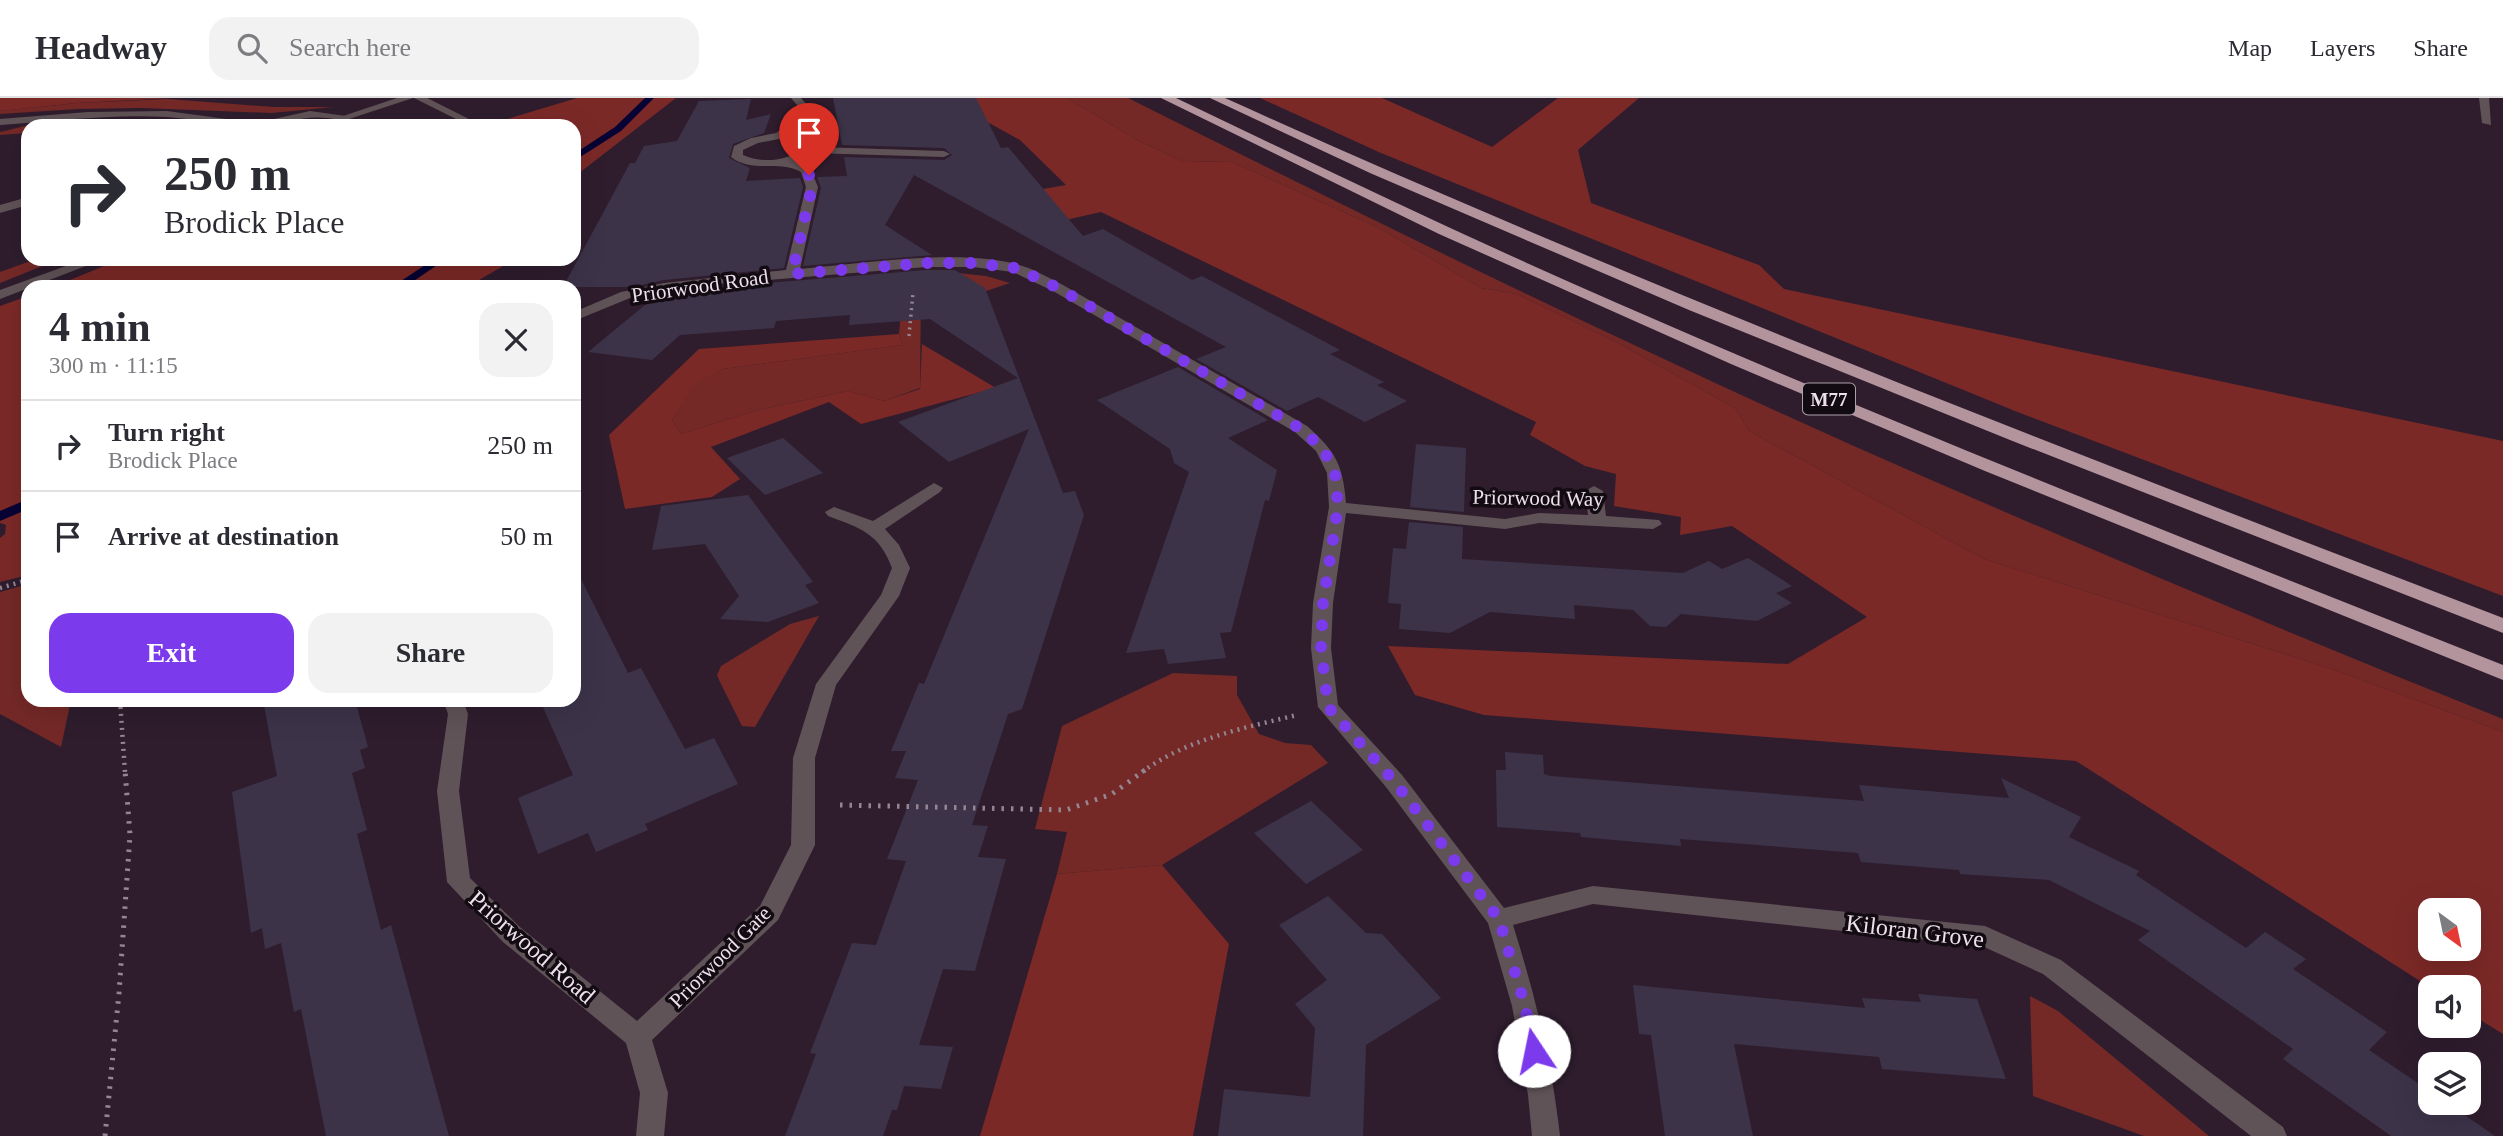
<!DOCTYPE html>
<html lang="en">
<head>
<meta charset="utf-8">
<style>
  body { margin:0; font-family:Georgia,serif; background:#f2f2f3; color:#2b2b33; height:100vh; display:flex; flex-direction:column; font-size:26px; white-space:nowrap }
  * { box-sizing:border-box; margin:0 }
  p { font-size:23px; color:#7c7c81 }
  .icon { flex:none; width:38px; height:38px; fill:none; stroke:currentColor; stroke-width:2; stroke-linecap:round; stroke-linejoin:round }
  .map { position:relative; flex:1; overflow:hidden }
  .side { position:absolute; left:21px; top:182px; width:560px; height:427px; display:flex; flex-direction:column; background:#fff; border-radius:21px; box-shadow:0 7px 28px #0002 }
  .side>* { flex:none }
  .hud { position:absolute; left:21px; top:21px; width:560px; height:147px; border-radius:21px; box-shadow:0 7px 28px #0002; background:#fff; color:#2b2b33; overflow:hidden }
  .needle { width:46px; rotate:147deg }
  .tools { position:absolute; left:2418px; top:800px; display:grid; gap:14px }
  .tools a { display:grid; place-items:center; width:63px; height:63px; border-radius:14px; background:#fff; box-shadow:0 7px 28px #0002; font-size:35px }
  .pin { position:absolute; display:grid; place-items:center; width:60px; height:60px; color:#fff; margin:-72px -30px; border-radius:50% 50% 50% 0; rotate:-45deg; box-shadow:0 0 7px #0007 }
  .pin .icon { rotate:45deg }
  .me { position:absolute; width:77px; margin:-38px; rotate:349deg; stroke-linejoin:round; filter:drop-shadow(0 0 5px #0008) }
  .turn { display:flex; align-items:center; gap:24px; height:147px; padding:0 28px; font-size:32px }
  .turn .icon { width:91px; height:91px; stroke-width:2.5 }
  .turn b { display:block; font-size:49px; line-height:60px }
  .round { display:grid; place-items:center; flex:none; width:74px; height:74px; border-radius:21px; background:#f2f2f3 }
  .headline { display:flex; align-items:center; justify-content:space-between; height:119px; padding:0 28px }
  h1 { font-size:42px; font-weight:800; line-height:52px }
  .primary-button { display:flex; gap:14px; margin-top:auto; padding:14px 28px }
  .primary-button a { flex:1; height:80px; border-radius:21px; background:#7c3aed; color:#fff; font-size:28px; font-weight:800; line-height:80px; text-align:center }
  .primary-button a+a { background:#f2f2f3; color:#2b2b33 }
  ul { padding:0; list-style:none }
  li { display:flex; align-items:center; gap:21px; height:91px; padding:0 28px; border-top:2px solid #e1e1e2 }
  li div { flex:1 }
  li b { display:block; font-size:26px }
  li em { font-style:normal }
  header { display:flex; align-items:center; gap:42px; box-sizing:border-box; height:98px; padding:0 35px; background:#fff; border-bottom:2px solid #e1e1e2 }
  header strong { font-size:33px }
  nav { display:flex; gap:38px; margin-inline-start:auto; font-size:24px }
  .search { width:490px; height:63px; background:#f2f2f3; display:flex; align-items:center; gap:18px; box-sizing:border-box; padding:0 24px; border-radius:21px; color:#7c7c81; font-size:26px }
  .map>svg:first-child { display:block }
  .green { fill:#742927 }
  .forest { fill:#7b2927; fill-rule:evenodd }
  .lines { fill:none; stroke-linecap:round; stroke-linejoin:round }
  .stream { fill:#070334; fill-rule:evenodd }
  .building { fill:#3c3349 }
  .path-far2 { stroke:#958693; stroke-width:3.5; stroke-dasharray:2 4.5; stroke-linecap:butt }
  .path-far1 { stroke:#958693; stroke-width:4.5; stroke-dasharray:2 5; stroke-linecap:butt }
  .path { stroke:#958693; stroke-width:5; stroke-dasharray:2.5 7; stroke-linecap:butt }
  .service { fill:#605357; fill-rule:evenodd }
  .minor { fill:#605357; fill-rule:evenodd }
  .tertiary { fill:#605357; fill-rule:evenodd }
  .motorway { fill:#b3949d; fill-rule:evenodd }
  .route { stroke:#7c3aed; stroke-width:12; stroke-dasharray:0 21.6 }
  .labels { text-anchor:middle; stroke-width:7; stroke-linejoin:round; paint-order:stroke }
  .shield { fill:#130b12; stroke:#aca0aa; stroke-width:2 }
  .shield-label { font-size:19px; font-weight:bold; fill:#ede0eb }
  .street-label { font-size:21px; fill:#ede0eb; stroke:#130b12 }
  .near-street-label { font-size:24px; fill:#ede0eb; stroke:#130b12 }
</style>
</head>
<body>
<header>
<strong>Headway</strong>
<div class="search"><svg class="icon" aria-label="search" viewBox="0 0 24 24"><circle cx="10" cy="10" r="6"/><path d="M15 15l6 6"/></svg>Search here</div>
<nav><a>Map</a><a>Layers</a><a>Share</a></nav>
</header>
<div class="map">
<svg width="2503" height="1038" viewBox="0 0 2503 1038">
  <rect width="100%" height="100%" fill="#2f1d2e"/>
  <g class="green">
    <path d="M1067,0h61c262,131 526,261 794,378 193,84 386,165 581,243v13l-174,-64 -345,-109 -235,-128 -14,-23 -117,-65 -101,-49 -36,-6 -102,-60 -147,-66 -50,-1 -43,-20z"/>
    <polygon points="168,1 274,9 333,9 272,15 142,10 78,11 0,16 0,13 77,5"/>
    <polygon points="121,25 165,28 28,28 28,35 0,37 0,34 29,27"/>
    <polygon points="36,161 60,161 0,185 0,174"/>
    <polygon points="958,175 986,178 1010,185 977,196 921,188 920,290 884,303 848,293 758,312 681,336 672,322 694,286 722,271 902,247 899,236 904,178"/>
    <polygon points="28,486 28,602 71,602 61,649 0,616 0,494"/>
    <polygon points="819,518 755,629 742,628 719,582 717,577 721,568 790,526"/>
    <polygon points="1173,575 1237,578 1237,597 1259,636 1285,645 1311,647 1328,665 1162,767 1057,776 1067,734 1035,731 1062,628"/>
    <polygon points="2030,898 2058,913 2209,1038 2144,1038 2033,998"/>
  </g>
  <g class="forest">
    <polygon points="0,0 171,0 77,5 0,13"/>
    <polygon points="577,0 676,0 574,79 574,28 503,28 494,25"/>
    <path d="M944,0h123l72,43 43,20 50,1 147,66 102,60 36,6 101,49 117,65 14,23 235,128 345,109 174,64v302l-34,-21v-26l-38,1 -355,-227 -592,-46 -69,-20 -27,-49 400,18 79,-47 -135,-91 -52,9 1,-18 -67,-11 2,-32 -31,-8 -55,-31 6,-13 -435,-210 -71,16 -43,-29 79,-14 -46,-45zM2431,812h38v38h-38z"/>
    <polygon points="1260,0 1382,0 1492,49 1558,0 1639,0 1578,52 1591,105 1759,167 1784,191 2503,343 2503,498 2020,315 1381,55"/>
    <polygon points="121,161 515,161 467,189 53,189"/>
    <polygon points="28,198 28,477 0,484 0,440 5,436 6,427 0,425 0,208"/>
    <polygon points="899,236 902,247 722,271 694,287 672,322 681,336 758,312 848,293 884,303 920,291 922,246 996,290 861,326 829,304 711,349 740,381 712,399 625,411 609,337 699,251"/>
    <polygon points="1162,767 1229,846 1193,1038 980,1038 1057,776"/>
  </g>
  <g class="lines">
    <g class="stream">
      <polygon points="645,0 654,0 621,33 574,63 574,56 615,29"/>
      <polygon points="434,161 446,161 405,189 392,189"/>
      <polygon points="28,401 28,411 0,423 0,413"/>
    </g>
  </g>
  <g class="building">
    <polygon points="833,0 976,0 1001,50 1008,49 1083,138 1103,131 1192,182 1202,178 1340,252 1330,256 1384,284 1377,287 1407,303 1365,324 1318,299 1287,313 1196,261 1226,249 914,77 885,127 932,157 803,168 821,90 817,79 847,78 844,59 944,62 952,57 944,50 842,47"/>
    <polygon points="751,1 746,22 771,16 764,35 733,46 729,60 750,70 746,83 800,80 803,89 784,170 664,182 632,189 563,189 630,65 635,65 644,48 677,43 699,3"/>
    <polygon points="926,172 955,172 985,190 1063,395 1075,393 1084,417 1022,611 1008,616 972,727 988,728 978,759 1006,761 975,873 943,871 919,947 953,949 941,991 904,988 897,1012 892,1012 883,1038 785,1038 816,956 810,955 852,845 876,847 906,763 887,761 918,682 895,680 906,653 891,653 919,585 924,586 1029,331 949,364 898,324 1018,280 930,221 849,227 850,217 776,223 774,230 680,237 652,262 588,254 657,197 706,190"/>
    <polygon points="1178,269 1268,322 1228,340 1277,372 1269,403 1265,402 1231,534 1220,535 1226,560 1168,566 1164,551 1126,555 1189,374 1174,365 1170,351 1097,302"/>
    <polygon points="783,340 823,375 765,397 727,360"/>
    <polygon points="1416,346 1466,350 1464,414 1410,409"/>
    <polygon points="748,397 813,484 805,487 819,505 768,524 720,521 739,498 705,446 652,452 661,408"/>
    <polygon points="1409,424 1463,429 1462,461 1683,475 1709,463 1722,471 1748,460 1792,488 1776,495 1792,505 1757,523 1681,516 1666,529 1650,528 1633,512 1574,507 1575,521 1490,514 1450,535 1399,531 1401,506 1388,505 1393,450 1406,451"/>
    <polygon points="574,467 628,575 641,570 685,651 714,640 738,686 645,726 648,732 596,754 588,735 538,756 518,700 573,677 542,607 555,602 574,602"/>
    <polygon points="263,602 355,602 368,649 360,652 365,670 352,675 367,732 357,736 381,832 391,827 449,1038 326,1038 301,911 294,914 281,845 265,851 262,830 251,835 232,694 277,678"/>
    <polygon points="1505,654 1543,657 1544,676 1551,678 1864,703 1859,687 2009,700 2001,680 2081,719 2069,739 2139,773 2136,777 2246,850 2265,834 2306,861 2293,871 2387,934 2369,952 2431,994 2431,1004 2446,1004 2495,1038 2391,1038 2283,961 2293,951 2138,842 2150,833 2049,782 1960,776 1959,772 1861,764 1858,755 1680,741 1681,748 1581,739 1580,735 1497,729 1496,672 1506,672"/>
    <polygon points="1311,703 1363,752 1306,786 1254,735"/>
    <polygon points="1328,798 1366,835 1382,836 1441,900 1366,947 1363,1038 1218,1038 1224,991 1310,999 1315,930 1295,906 1327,882 1279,827"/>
    <polygon points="1633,887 1865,910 1862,900 1921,904 1918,896 1977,901 2006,981 1882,971 1879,959 1734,946 1753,1038 1665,1038 1651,937 1639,936"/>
  </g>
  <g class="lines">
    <polyline class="path-far2" points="909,238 913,195"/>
    <g class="path-far1">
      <polyline points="0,490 28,482"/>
      <polyline points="120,602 125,674"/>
      <path d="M1142,674c45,-33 102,-44 155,-57"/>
    </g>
    <g class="path">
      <polyline points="840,707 1066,712 1112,696 1145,672"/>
      <polyline points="105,1038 119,895 130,737 125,672"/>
    </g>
    <g class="service">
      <polygon points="414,0 427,0 471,22 457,28 440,28 456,21"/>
      <polygon points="2479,0 2489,0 2491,27 2482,25"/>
    </g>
    <g class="minor">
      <polygon points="397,0 413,0 346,22 337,20"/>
      <path d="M791,0h10l6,7v15l-18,14 15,2 11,6 2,5 127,4 6,3 -6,3 -133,-4 -12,8 11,7 8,19 -18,82c60,-5 162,-21 219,-4 15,4 30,13 44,20l244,141c28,25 36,38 39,77l159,16 34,-6 49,2 -3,-24 9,-5 9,5 3,25 53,4 3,4 -9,5 -114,-6 -34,6 -159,-16 -13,90 -2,45 7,57 64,70 102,133 89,-22 392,40 76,34 222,167 4,9h-36l-208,-162 -61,-28 -389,-42 -80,21c22,70 39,138 47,211h-28l-4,-41 -16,-89 -24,-83 -102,-136 -68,-80 -7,-59 2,-45 16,-96 -2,-34 -11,-22 -21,-19 -242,-141 -40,-19 -40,-5h-47l-220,18 -42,6 -34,7 -56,23v-9l47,-20 43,-9 122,-13 20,-83 -5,-15c-22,-13 -48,2 -70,-15l3,-11 17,-8 25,-5 21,-14v-14zM779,41l18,2 8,6c-16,14 -42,17 -62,8v-5l15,-7z"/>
      <polygon points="28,99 28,107 0,115 0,107"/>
      <path d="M934,385l9,5 -3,4 -55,37 14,16 11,23 -11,28 -63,89 -21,73v87l-37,75 -126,120 16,53 -4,43h-28l4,-43 -14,-50 -123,-101 -56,-60 -10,-91 11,-77 -5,-14h20l5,14 -9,77 11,87 51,50 116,93 123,-115 31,-61 2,-87 23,-74 65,-89 11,-27c-13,-35 -32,-40 -64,-52l-3,-4 9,-5 39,14z"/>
    </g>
    <g class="tertiary">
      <path d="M167,13l89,12 54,-12 36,5 3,7 -2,3h-10l1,-6c-31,-8 -56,6 -85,6 -29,0 -57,-7 -86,-9 -55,-3 -112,4 -167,8v-6l88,-7z"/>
      <polygon points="85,161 104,161 0,201 0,192"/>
    </g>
    <g class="motorway">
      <path d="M1161,0h15c146,70 292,140 441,205 292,128 589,244 886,362v15l-518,-209 -254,-107 -292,-130z"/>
      <path d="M1210,0h15c419,190 849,355 1278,520v15l-493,-193 -321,-130 -319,-137z"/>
    </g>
  </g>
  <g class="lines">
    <polyline class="route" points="809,77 812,89 792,176 926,165 973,165 1016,170 1058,190 1279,318 1301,331 1323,351 1335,375 1338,409 1323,505 1321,550 1328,609 1394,683 1499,821 1525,908 1534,953"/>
  </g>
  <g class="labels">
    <rect class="shield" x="1803" y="285.5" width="52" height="31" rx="5"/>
    <g class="shield-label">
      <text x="1829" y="308">M77</text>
    </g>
    <g class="street-label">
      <text transform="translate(700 188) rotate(-8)" y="7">Priorwood Road</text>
      <text transform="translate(1538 400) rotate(1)" y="7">Priorwood Way</text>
      <text transform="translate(720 859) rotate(-45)" y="7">Priorwood Gate</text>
    </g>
    <g class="near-street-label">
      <text transform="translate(1915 833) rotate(7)" y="8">Kiloran Grove</text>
      <text transform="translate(532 849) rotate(41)" y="8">Priorwood Road</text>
    </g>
  </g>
</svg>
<div class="tools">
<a><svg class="needle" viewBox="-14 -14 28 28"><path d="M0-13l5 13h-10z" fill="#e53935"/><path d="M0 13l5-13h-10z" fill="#7c7c81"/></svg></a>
<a><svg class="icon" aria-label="sound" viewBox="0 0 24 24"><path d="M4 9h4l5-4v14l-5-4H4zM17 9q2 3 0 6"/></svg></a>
<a><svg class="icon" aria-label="layers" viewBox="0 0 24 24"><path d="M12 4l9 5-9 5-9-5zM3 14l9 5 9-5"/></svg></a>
</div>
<div class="pin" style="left:809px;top:77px;background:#d93025"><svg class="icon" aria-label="arrive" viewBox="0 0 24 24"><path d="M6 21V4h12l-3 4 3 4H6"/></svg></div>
<svg class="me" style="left:1534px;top:953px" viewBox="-20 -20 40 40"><circle r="19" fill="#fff"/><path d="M0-13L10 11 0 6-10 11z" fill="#7c3aed"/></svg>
<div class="hud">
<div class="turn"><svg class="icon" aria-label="right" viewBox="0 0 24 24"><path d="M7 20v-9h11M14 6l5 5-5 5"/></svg><div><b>250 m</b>Brodick Place</div></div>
</div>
<section class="side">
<div class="headline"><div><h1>4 min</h1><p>300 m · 11:15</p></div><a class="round"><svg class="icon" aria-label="close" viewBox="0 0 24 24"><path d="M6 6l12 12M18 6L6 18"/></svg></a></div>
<ul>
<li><svg class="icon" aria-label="right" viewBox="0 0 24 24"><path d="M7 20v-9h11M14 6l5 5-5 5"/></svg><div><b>Turn right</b><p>Brodick Place</p></div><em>250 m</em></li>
<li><svg class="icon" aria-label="arrive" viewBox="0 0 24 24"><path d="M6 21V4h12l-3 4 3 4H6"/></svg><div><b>Arrive at destination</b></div><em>50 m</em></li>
</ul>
<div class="primary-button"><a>Exit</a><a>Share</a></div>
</section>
</div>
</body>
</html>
